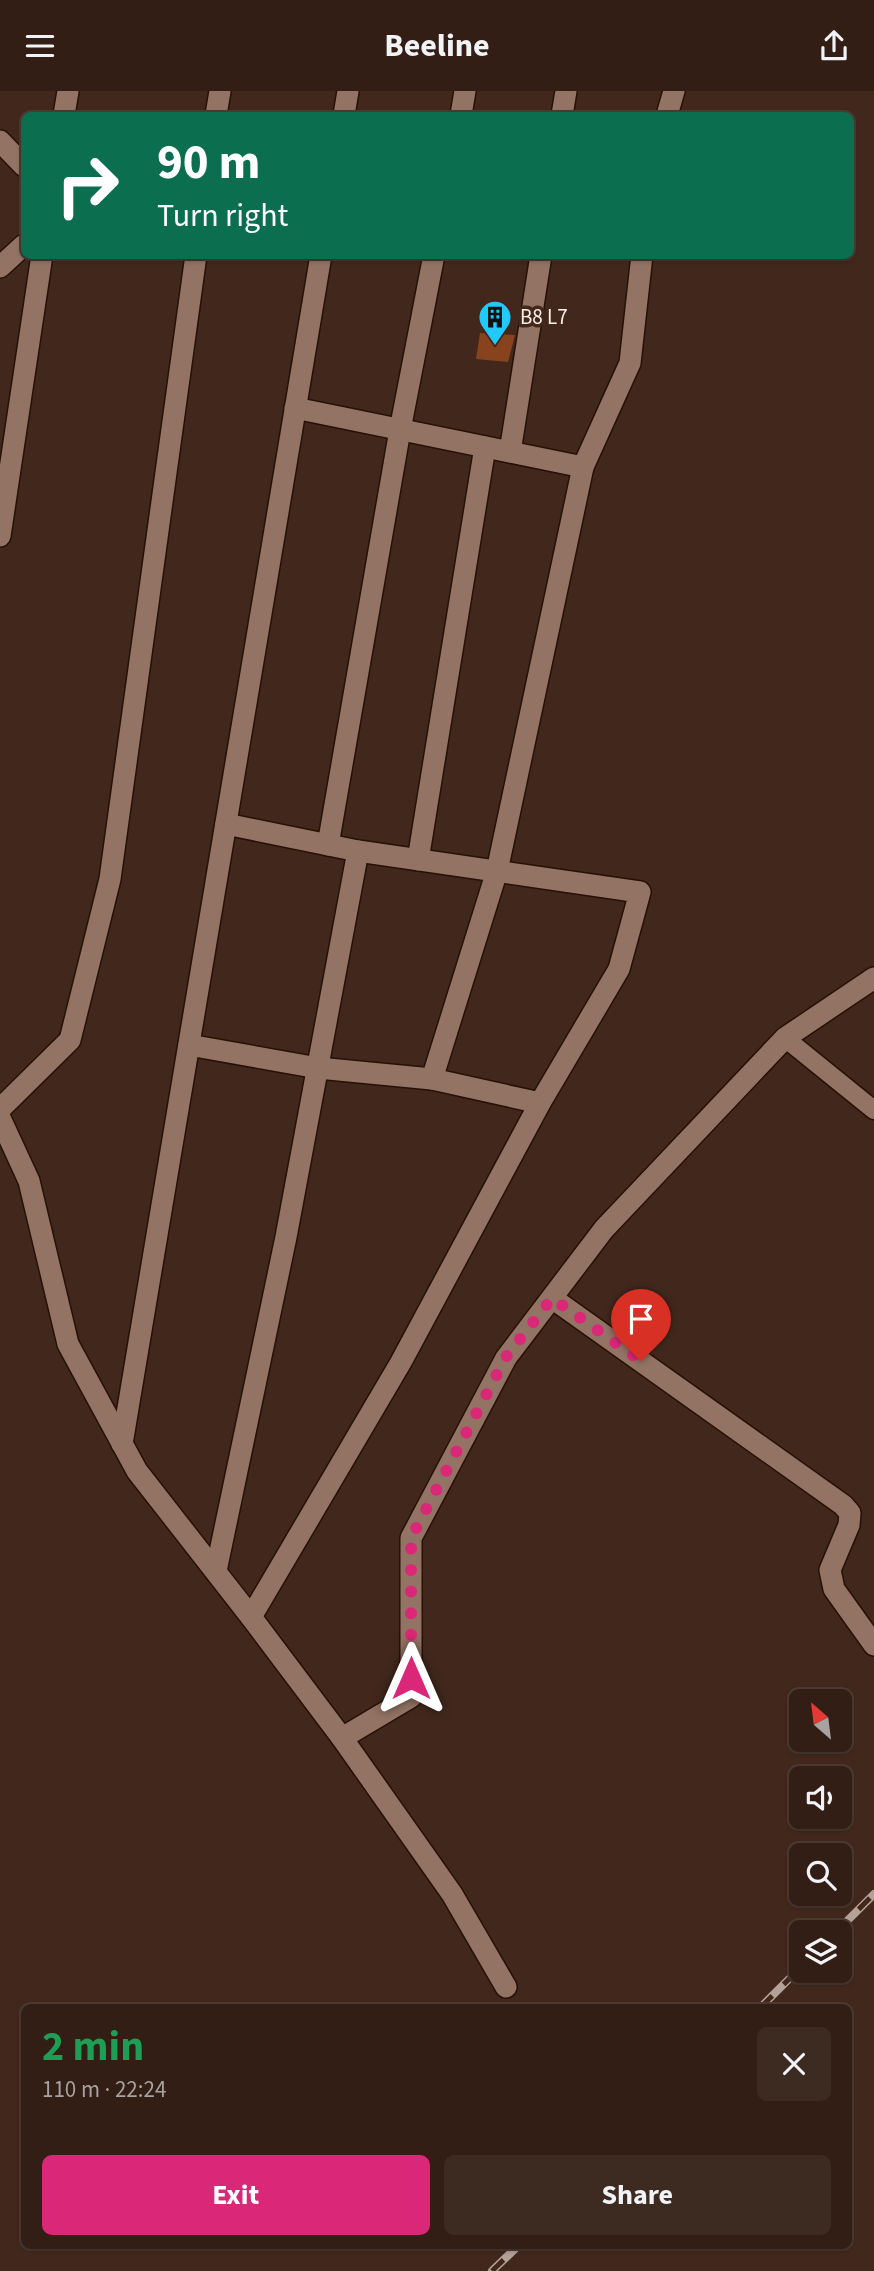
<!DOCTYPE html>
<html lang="en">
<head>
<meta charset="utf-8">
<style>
  body { margin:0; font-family:"Source Sans 3",sans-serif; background:#3d2b22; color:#f1f3f6; height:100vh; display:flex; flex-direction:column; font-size:26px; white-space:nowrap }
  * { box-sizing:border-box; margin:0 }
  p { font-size:23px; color:#a8a2a0 }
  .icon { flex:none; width:38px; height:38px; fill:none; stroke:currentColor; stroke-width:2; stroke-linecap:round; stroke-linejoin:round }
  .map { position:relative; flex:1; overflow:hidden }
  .side { position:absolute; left:21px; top:1913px; width:831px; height:245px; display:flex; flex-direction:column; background:#321e15; border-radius:10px; box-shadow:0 2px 5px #0004,0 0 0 2px #4d3c34 }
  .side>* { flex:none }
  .guide { position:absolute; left:21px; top:21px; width:833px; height:147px; border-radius:10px; box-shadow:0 2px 5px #0004,0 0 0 2px #4d3c34; background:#0b6e4f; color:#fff; overflow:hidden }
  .needle { width:46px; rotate:332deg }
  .fabs { position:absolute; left:789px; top:1598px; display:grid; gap:14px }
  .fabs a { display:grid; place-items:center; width:63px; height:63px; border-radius:10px; background:#321e15; box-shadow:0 2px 5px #0004,0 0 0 2px #4d3c34; font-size:35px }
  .pin { position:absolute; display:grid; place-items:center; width:60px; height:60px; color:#fff; margin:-72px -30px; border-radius:50% 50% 50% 0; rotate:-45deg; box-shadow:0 0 7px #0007 }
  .pin .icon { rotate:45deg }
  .me { position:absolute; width:77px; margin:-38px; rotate:0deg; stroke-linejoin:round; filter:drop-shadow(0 0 5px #0008) }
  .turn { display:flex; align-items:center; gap:24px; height:147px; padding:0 21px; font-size:32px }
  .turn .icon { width:91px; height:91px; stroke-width:2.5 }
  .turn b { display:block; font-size:49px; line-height:60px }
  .round { display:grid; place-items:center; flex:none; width:74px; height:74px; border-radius:10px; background:#3d2b22 }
  .head { display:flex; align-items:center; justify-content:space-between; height:119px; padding:0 21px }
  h1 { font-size:42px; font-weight:700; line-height:52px; color:#1e9e55 }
  .primary-button { display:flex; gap:14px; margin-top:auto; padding:14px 21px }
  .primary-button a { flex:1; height:80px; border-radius:10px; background:#db2777; color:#fff; font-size:28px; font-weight:700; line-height:80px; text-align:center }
  .primary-button a+a { background:#3d2b22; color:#f1f3f6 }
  header { display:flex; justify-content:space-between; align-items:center; height:91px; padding:0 21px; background:#321e15; font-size:32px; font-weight:700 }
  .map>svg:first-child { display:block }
  .building { fill:#88431e }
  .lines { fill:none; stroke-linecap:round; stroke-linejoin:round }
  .lane-casing { stroke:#281005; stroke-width:21 }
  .street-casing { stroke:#281005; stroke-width:24 }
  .lane { stroke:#927364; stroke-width:18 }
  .street { stroke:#927364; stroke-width:21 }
  .rail-casing { stroke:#b4a198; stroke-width:8 }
  .rail { stroke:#42281c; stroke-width:5; stroke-dasharray:16; stroke-linecap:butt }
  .route { stroke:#db2777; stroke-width:12; stroke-dasharray:0 21.6 }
  .labels { text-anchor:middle; stroke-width:7; stroke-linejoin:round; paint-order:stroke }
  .poi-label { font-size:21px; fill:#fef0e9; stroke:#42281c; text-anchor:start }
</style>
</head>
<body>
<header><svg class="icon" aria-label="menu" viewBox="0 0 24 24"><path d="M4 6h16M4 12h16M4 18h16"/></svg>Beeline<svg class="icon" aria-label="share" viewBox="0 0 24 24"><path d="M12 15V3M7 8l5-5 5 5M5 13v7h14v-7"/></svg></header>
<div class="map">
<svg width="874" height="2180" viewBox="0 0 874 2180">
  <rect width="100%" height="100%" fill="#42281c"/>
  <polygon class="building" points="480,242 515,244 508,271 476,268"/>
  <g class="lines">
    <defs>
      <polyline id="lane" points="785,947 874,1019"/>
      <g id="street">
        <polyline points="64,24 68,0"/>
        <polyline points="216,24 220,0"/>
        <polyline points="344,24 348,0"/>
        <polyline points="461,24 465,0"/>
        <polyline points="562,24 566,0"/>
        <polyline points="667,24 674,0"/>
        <polyline points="0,50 24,75"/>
        <polyline points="0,176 24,154"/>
        <polyline points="295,317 583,376 497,780 432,988 540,1012"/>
        <polyline points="510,361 541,164"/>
        <polyline points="583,376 630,272 642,164"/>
        <polyline points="0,445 42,164"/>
        <polyline points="226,733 358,760 640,801 619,878 540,1012 401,1271 251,1526"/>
        <polyline points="328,754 400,339 434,164"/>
        <polyline points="418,769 485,356"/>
        <polyline points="189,954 318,977 432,988"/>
        <polyline points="0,1018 70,949 110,788 196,164"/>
        <polyline points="0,1027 29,1090 68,1253 137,1380 251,1526 342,1647 452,1803 506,1896"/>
        <polyline points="552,1207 843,1414 850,1422 849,1434 830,1479 834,1498 874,1554"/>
        <polyline points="122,1353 321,164"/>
        <polyline points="216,1480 286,1146 358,760"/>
        <polyline points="342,1647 411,1606 411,1447 506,1267 604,1138 785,947 874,887"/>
      </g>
    </defs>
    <use href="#lane" class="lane-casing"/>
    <use href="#street" class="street-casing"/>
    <use href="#lane" class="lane"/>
    <use href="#street" class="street"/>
    <defs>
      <g id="rail">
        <polyline points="836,1841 874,1803"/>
        <polyline points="761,1916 802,1875"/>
        <polyline points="492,2180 519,2154"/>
      </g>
    </defs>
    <use href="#rail" class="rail-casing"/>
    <use href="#rail" class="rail"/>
  </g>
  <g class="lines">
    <polyline class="route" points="411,1587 411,1447 506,1266 552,1207 641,1270"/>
  </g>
  <defs>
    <symbol id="building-pin" viewBox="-11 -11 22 30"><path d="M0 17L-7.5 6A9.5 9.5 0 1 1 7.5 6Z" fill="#21c9fd" stroke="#42281c"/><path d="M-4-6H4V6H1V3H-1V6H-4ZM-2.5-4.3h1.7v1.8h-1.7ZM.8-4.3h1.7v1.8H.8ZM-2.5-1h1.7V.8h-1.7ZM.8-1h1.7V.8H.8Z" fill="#111"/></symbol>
  </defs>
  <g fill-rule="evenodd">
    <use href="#building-pin" x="476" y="207" width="38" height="52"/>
  </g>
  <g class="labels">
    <g class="poi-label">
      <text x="520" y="233">B8 L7</text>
    </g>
  </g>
</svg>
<div class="fabs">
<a><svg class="needle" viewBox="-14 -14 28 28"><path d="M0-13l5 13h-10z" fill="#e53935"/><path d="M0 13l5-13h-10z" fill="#a8a2a0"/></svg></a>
<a><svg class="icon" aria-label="sound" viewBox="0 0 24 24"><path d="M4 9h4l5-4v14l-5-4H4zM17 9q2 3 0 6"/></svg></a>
<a><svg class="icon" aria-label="search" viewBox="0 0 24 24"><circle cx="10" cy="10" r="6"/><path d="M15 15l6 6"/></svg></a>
<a><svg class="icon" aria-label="layers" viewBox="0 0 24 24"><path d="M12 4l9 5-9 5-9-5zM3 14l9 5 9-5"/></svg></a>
</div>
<div class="pin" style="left:641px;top:1270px;background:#d93025"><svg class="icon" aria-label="arrive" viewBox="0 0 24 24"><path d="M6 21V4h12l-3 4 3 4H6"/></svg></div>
<svg class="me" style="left:411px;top:1587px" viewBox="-20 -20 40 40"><path d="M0-17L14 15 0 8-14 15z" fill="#db2777" stroke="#fff" stroke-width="4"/></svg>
<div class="guide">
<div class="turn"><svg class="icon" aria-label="right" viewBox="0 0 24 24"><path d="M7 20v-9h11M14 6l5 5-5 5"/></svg><div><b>90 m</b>Turn right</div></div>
</div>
<section class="side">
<div class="head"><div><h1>2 min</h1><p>110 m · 22:24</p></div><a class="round"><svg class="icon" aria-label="close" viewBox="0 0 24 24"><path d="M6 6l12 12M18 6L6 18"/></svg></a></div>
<div class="primary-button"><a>Exit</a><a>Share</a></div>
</section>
</div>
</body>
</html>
